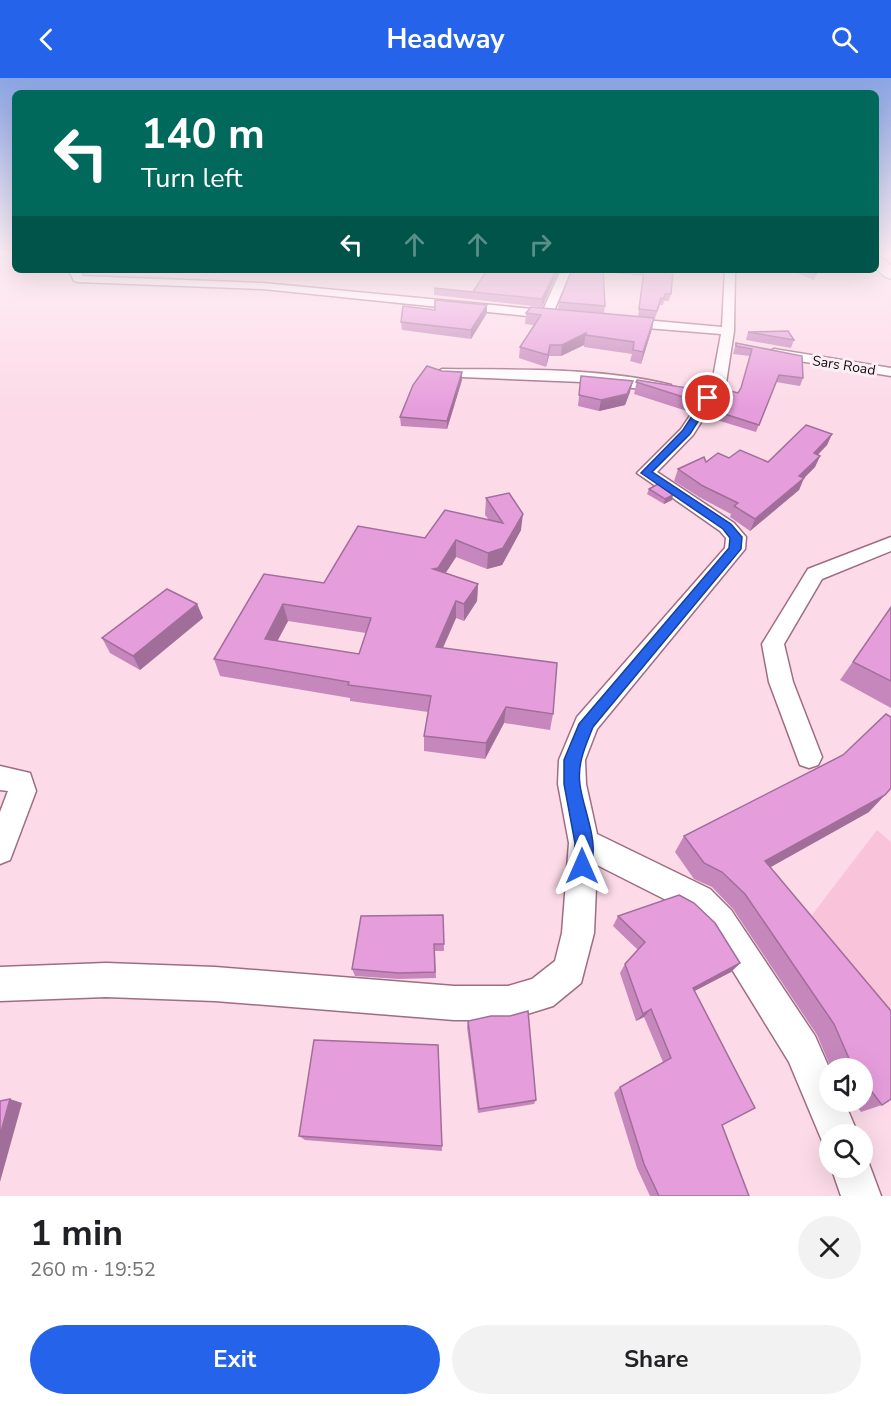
<!DOCTYPE html>
<html lang="en">
<head>
<meta charset="utf-8">
<style>
  body { margin:0; font-family:"Nunito Sans",sans-serif; background:#f2f2f2; color:#202124; height:100vh; display:flex; flex-direction:column; font-size:22px; white-space:nowrap }
  * { box-sizing:border-box; margin:0 }
  p { font-size:20px; color:#757577 }
  .icon { flex:none; width:33px; height:33px; fill:none; stroke:currentColor; stroke-width:2; stroke-linecap:round; stroke-linejoin:round }
  .map { position:relative; height:1118px; overflow:hidden }
  .side { display:flex; flex-direction:column; background:#fff; flex:1 }
  .side>* { flex:none }
  .guide { position:absolute; left:12px; top:12px; width:867px; height:183px; border-radius:9px; box-shadow:0 6px 24px #0002; background:#00695c; color:#fff; overflow:hidden }
  .buttons { position:absolute; left:819px; top:980px; display:grid; gap:12px }
  .buttons a { display:grid; place-items:center; width:54px; height:54px; border-radius:50%; background:#fff; box-shadow:0 6px 24px #0002; font-size:30px }
  .pin { position:absolute; display:grid; place-items:center; width:51px; height:51px; color:#fff; margin:-26px; border:3px solid #fff; border-radius:50%; box-shadow:0 2px 6px #0007 }
  .me { position:absolute; width:66px; margin:-33px; rotate:0deg; stroke-linejoin:round; filter:drop-shadow(0 0 4px #0008) }
  .turn { display:flex; align-items:center; gap:21px; height:126px; padding:0 30px; font-size:27px }
  .turn .icon { width:78px; height:78px; stroke-width:2.5 }
  .turn b { display:block; font-size:42px; line-height:51px }
  .lanes { display:flex; align-items:center; height:57px; padding:0 30px; background:#0003; justify-content:center; gap:30px; direction:ltr }
  .lanes .off { opacity:.35 }
  .round { display:grid; place-items:center; flex:none; width:63px; height:63px; border-radius:32px; background:#f2f2f2 }
  .overview { display:flex; align-items:center; justify-content:space-between; height:102px; padding:0 30px }
  h1 { font-size:36px; font-weight:700; line-height:45px }
  .button { display:flex; gap:12px; margin-top:auto; padding:12px 30px }
  .button a { flex:1; height:69px; border-radius:36px; background:#2563eb; color:#fff; font-size:24px; font-weight:700; line-height:69px; text-align:center }
  .button a+a { background:#f2f2f2; color:#202124 }
  header { display:flex; justify-content:space-between; align-items:center; height:78px; padding:0 30px; background:#2563eb; color:#fff; font-size:27px; font-weight:700 }
  .map>svg:first-child { display:block }
  .green { fill:#f9c3da }
  .lines { fill:none; stroke-linecap:round; stroke-linejoin:round }
  .minor-casing { stroke:#9f6d83; stroke-width:3 }
  .primary-casing { stroke:#9f6d83; stroke-width:2 }
  .minor { fill:#fff; fill-rule:evenodd }
  .primary { fill:#fff; fill-rule:evenodd }
  .wall { fill:#c687bd; fill-rule:evenodd }
  .shaded-wall { fill:#a16e9a }
  .building { fill:#e69ddc; stroke:#a16e9a; stroke-width:1.5; fill-rule:evenodd }
  .route { fill:#2563eb; stroke:#184099; stroke-width:1.5 }
  .labels { text-anchor:middle; stroke-width:6; stroke-linejoin:round; paint-order:stroke }
  .far-street-label { font-size:14px; fill:#1a0810; stroke:#faeff3 }
</style>
</head>
<body>
<header><svg class="icon" aria-label="back" viewBox="0 0 24 24"><path d="M15 5l-7 7 7 7"/></svg>Headway<svg class="icon" aria-label="search" viewBox="0 0 24 24"><circle cx="10" cy="10" r="6"/><path d="M15 15l6 6"/></svg></header>
<div class="map">
<svg width="891" height="1118" viewBox="0 0 891 1118">
  <rect width="100%" height="100%" fill="#fcdae8"/>
  <polygon class="green" points="877,752 891,764 891,938 809,841"/>
  <g class="lines">
    <defs>
      <g id="minor">
        <polygon points="72,192 83,192 82,198 263,205 543,232 561,192 571,192 554,233 562,237 556,241 263,211 78,204 74,203 70,195"/>
        <polygon points="725,192 735,192 734,253 726,305 693,357 657,394 734,445 746,459 745,471 597,651 585,682 586,706 597,756 710,811 731,832 815,958 830,992 830,1023 844,1023 858,1056 830,1056 830,1071 825,1070 789,984 709,854 688,833 597,787 594,855 581,905 553,928 508,942 454,942 215,923 106,919 0,923 0,889 106,885 215,889 454,908 508,908 532,901 555,883 562,855 569,765 558,706 559,682 577,639 725,470 726,460 720,453 637,395 681,351 712,305 721,256 622,248 616,244 622,240 722,249"/>
        <polygon points="774,271 891,290 891,298 769,278 767,275"/>
        <path d="M442,291c75,1 156,-2 229,16l2,3 -7,4 -84,-10 -145,-6 -2,-3z"/>
        <polygon points="891,459 891,473 822,501 784,566 793,604 822,679 818,687 809,690 800,687 769,604 762,566 808,491"/>
        <polygon points="0,688 30,695 36,713 10,782 0,786 0,734 8,713 0,712"/>
        <polygon points="862,1074 865,1075 881,1118 841,1118 831,1089 862,1089"/>
      </g>
      <polygon id="primary" points="876,177 881,179 891,187 891,201 885,199 876,191"/>
    </defs>
    <use href="#minor" class="minor-casing"/>
    <use href="#primary" class="primary-casing"/>
    <use href="#minor" class="minor"/>
    <use href="#primary" class="primary"/>
  </g>
  <g class="wall">
    <polygon points="487,192 559,192 542,229 434,217 434,210 473,214"/>
    <polygon points="572,192 673,192 671,216 669,223 664,223 663,227 660,227 655,240 638,239 643,198 603,194 605,228 604,235 558,231 559,224"/>
    <polygon points="790,192 819,192 814,202"/>
    <polygon points="487,227 487,235 471,261 402,252 401,244 435,232"/>
    <polygon points="526,235 654,240 652,251 641,286 630,283 632,276 584,269 584,267 561,278 549,278 546,289 519,280 520,269 534,247 525,246"/>
    <polygon points="748,254 794,262 791,270 746,262"/>
    <polygon points="736,265 802,278 803,300 800,308 776,304 756,354 707,339 709,331 738,315 741,311 750,278 733,276"/>
    <polygon points="442,293 462,294 462,302 447,351 401,348 400,339"/>
    <polygon points="581,298 630,314 625,327 599,333 578,328"/>
    <polygon points="637,302 700,312 696,324 690,334 634,316"/>
    <polygon points="832,356 827,367 818,377 820,378 815,389 804,400 799,412 750,453 730,439 731,436 699,419 674,403 678,391 706,384 729,380 768,384"/>
    <polygon points="649,411 672,422 664,426 647,416"/>
    <path d="M486,420l35,32 -19,35 -15,4 -31,-12 -11,16 33,11 -1,17 -13,20 -8,-3 -13,30 110,66 -3,16 -46,-7 -19,36 -61,-8v-15l4,-24 -78,-11v-3l-130,-22 -6,-17 50,-85 60,9 101,-45 64,-18 -4,-5zM288,543l78,12 -7,21 -82,-13z"/>
    <polygon points="197,526 203,540 140,592 110,575 102,560"/>
    <polygon points="891,529 891,630 840,602"/>
    <polygon points="869,734 770,789 882,1027 861,1034 853,1023 862,1023 862,990 831,990 817,957 733,831 712,809 694,801 675,774 684,758"/>
    <polygon points="443,837 444,873 435,873 436,900 399,901 355,898 352,891"/>
    <polygon points="618,838 740,885 731,894 694,913 722,1047 749,1118 650,1118 637,1090 614,1015 620,1009 663,984 644,939 636,943 620,895 625,886 638,872 613,848"/>
    <polygon points="468,943 536,1022 534,1026 478,1035 467,949"/>
    <polygon points="438,967 442,1073 305,1062 299,1058"/>
  </g>
  <g class="shaded-wall">
    <polygon points="7,174 8,179 0,181 0,175"/>
    <polygon points="556,192 559,192 542,229 542,221"/>
    <polygon points="487,227 487,235 471,261 471,252"/>
    <polygon points="654,240 652,251 641,286 643,274"/>
    <polygon points="586,255 584,267 561,278 562,267"/>
    <polygon points="550,267 549,278 546,289 548,277"/>
    <polygon points="462,294 462,302 447,351 447,343"/>
    <polygon points="633,303 630,314 625,327 599,333 601,322"/>
    <polygon points="700,312 696,324 690,334 693,322"/>
    <polygon points="832,356 827,367 808,386 814,375"/>
    <polygon points="820,378 815,389 800,404 804,400 799,412 750,453 755,441"/>
    <polygon points="673,417 672,422 664,426 665,421"/>
    <polygon points="523,436 521,452 502,487 487,491 488,475"/>
    <polygon points="456,462 456,479 438,507 433,491"/>
    <polygon points="478,506 477,523 464,543 464,526"/>
    <polygon points="456,523 456,540 436,585 436,569"/>
    <polygon points="197,526 203,540 140,592 133,578"/>
    <polygon points="283,526 288,543 270,577 265,561"/>
    <polygon points="506,629 504,645 485,681 486,665"/>
    <polygon points="885,717 869,734 753,799 765,783"/>
    <polygon points="740,885 731,894 685,918 693,910"/>
    <polygon points="651,931 644,939 636,943 643,936"/>
    <polygon points="10,1021 22,1025 0,1104 0,1057"/>
  </g>
  <g class="building">
    <polygon points="487,192 556,192 542,221 434,210 473,214"/>
    <polygon points="572,192 603,192 605,228 559,224"/>
    <polygon points="644,192 673,192 671,216 665,216 664,220 661,220 657,233 639,231"/>
    <polygon points="805,192 818,192 816,196"/>
    <polygon points="435,222 487,227 471,252 401,244 403,228 435,232"/>
    <polygon points="531,229 654,240 643,274 633,272 634,264 586,257 586,255 562,267 550,267 548,277 520,269 541,237 526,235"/>
    <polygon points="788,253 794,262 748,254"/>
    <polygon points="736,265 802,278 803,300 779,297 759,347 709,331 723,311 738,315 741,310 752,271 736,268"/>
    <polygon points="427,288 442,293 462,294 447,343 400,339 413,307"/>
    <polygon points="581,298 633,303 627,316 601,322 579,317"/>
    <polygon points="637,302 700,312 693,322 636,304"/>
    <polygon points="806,347 832,356 814,375 820,378 799,398 804,400 755,441 734,428 738,425 703,408 678,391 704,379 706,384 718,375 729,380 740,372 768,384"/>
    <polygon points="658,406 673,417 665,421 649,411"/>
    <path d="M509,415l14,21 -20,34 -15,5 -32,-13 -18,28 -5,1 45,15 -14,20 -8,-3 -20,46 121,16 -4,51 -47,-7 -20,36 -62,-7 7,-40 -83,-11 1,-3 -135,-23 50,-85 60,9 34,-57 67,12 20,-28 58,13 -17,-25zM283,526l88,14 -12,36 -94,-15z"/>
    <polygon points="167,511 197,526 133,578 102,560"/>
    <polygon points="891,529 891,603 853,584"/>
    <polygon points="886,636 891,639 891,710 885,717 765,783 891,933 891,1021 882,1027 862,1001 862,990 855,990 851,985 834,946 745,816 722,794 704,785 684,758 843,677"/>
    <polygon points="679,817 694,825 715,845 740,885 693,910 755,1030 722,1047 749,1118 659,1118 644,1086 620,1009 671,980 651,931 643,936 625,886 645,864 618,838"/>
    <polygon points="443,837 444,866 434,866 435,894 398,895 352,891 361,838"/>
    <polygon points="528,933 536,1022 479,1031 468,943 491,938 510,938"/>
    <polygon points="314,962 438,967 442,1068 299,1058"/>
    <polygon points="10,1021 0,1057 0,1023"/>
  </g>
  <linearGradient id="sky" x2="0" y2="1"><stop stop-color="#8ba6e5"/><stop offset="0.53" stop-color="#feeef5"/><stop offset="1" stop-color="#feeef5" stop-opacity="0"/></linearGradient>
  <rect width="891" height="331" fill="url(#sky)"/>
  <path class="route" d="M705,318l8,2 -23,36 -38,38 79,52 11,13 -1,12 -148,178c-8,20 -16,37 -13,58 4,28 21,59 9,87l-7,2 -6,-2 -3,-6 2,-23 -11,-59v-24l15,-36 150,-176 1,-10 -7,-9 -82,-56 42,-43z"/>
  <g class="labels">
    <g class="far-street-label">
      <text transform="translate(844 287) rotate(9)" y="5">Sars Road</text>
    </g>
  </g>
</svg>
<div class="buttons">
<a><svg class="icon" aria-label="sound" viewBox="0 0 24 24"><path d="M4 9h4l5-4v14l-5-4H4zM17 9q2 3 0 6"/></svg></a>
<a><svg class="icon" aria-label="search" viewBox="0 0 24 24"><circle cx="10" cy="10" r="6"/><path d="M15 15l6 6"/></svg></a>
</div>
<div class="pin" style="left:708px;top:320px;background:#d93025"><svg class="icon" aria-label="arrive" viewBox="0 0 24 24"><path d="M6 21V4h12l-3 4 3 4H6"/></svg></div>
<svg class="me" style="left:582px;top:788px" viewBox="-20 -20 40 40"><path d="M0-17L14 15 0 8-14 15z" fill="#2563eb" stroke="#fff" stroke-width="4"/></svg>
<div class="guide">
<div class="turn"><svg class="icon" aria-label="left" viewBox="0 0 24 24"><path d="M17 20v-9H6M10 6l-5 5 5 5"/></svg><div><b>140 m</b>Turn left</div></div>
<div class="lanes"><svg class="icon" aria-label="left" viewBox="0 0 24 24"><path d="M17 20v-9H6M10 6l-5 5 5 5"/></svg><svg class="icon off" aria-label="ahead" viewBox="0 0 24 24"><path d="M12 20V5M6 11l6-6 6 6"/></svg><svg class="icon off" aria-label="ahead" viewBox="0 0 24 24"><path d="M12 20V5M6 11l6-6 6 6"/></svg><svg class="icon off" aria-label="right" viewBox="0 0 24 24"><path d="M7 20v-9h11M14 6l5 5-5 5"/></svg></div>
</div>
</div>
<section class="side">
<div class="overview"><div><h1>1 min</h1><p>260 m · 19:52</p></div><a class="round"><svg class="icon" aria-label="close" viewBox="0 0 24 24"><path d="M6 6l12 12M18 6L6 18"/></svg></a></div>
<div class="button"><a>Exit</a><a>Share</a></div>
</section>
</body>
</html>
